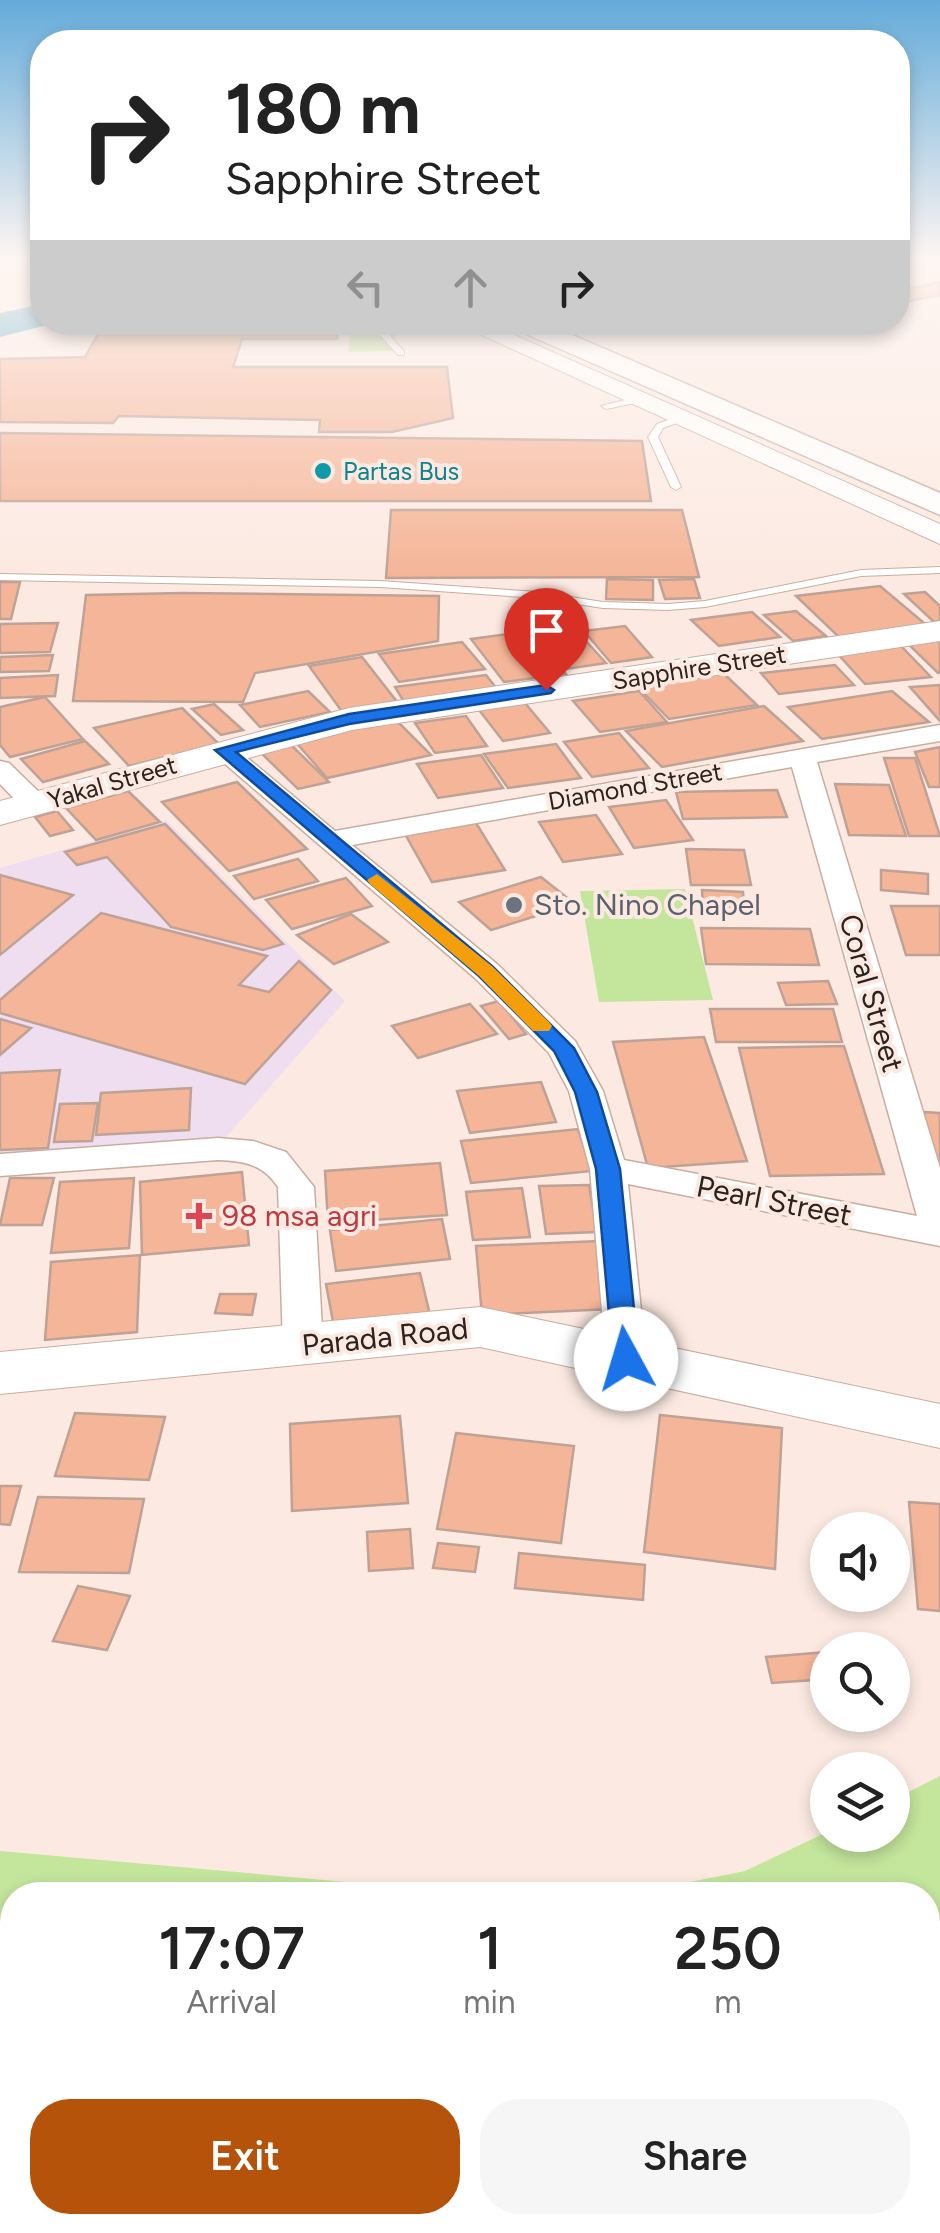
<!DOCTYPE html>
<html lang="en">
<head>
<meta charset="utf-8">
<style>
  body { margin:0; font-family:Figtree,sans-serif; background:#f6f6f6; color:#222; height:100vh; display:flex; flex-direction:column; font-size:38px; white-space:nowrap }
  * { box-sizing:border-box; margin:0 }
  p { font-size:32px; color:#767676 }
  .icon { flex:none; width:55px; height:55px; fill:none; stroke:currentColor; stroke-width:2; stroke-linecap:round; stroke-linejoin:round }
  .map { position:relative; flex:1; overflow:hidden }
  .details { position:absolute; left:0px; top:1882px; width:940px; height:352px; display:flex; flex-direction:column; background:#fff; border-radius:40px 40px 0 0; box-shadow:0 5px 15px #0003 }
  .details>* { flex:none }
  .top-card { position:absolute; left:30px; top:30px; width:880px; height:305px; border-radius:40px; box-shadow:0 5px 15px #0003; background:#fff; color:#222; overflow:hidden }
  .buttons { position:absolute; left:810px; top:1512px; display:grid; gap:20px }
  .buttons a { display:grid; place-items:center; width:100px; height:100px; border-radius:50%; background:#fff; box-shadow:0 5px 15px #0003; font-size:50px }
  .pin { position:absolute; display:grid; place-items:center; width:85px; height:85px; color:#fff; margin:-102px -42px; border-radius:50% 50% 50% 0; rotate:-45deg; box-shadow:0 0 10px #0007 }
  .pin .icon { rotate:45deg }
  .me { position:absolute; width:110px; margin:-55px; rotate:354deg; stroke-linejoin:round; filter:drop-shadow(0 0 8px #0008) }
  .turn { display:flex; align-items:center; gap:35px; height:210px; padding:0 30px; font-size:45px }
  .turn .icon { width:130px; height:130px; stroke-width:2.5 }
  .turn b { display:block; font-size:70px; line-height:85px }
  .lanes { display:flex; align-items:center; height:95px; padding:0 30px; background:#0003; justify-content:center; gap:50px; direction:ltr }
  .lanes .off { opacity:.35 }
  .eta { display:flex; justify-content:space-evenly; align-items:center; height:170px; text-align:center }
  .eta b { font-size:60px; font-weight:600; line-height:70px }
  .button { display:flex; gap:20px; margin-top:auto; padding:20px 30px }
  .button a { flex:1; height:115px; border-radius:40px; background:#b45309; color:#fff; font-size:40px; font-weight:600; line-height:115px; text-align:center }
  .button a+a { background:#f6f6f6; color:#222 }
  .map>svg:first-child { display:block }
  .education { fill:#eedef0 }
  .green { fill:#c3e59c }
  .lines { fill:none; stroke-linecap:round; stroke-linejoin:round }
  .river { fill:#3e9ec6; fill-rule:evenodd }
  .building { fill:#f5b598; stroke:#bea296; stroke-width:2.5 }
  .lane-casing { stroke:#c9ada0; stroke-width:2 }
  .street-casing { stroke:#c9ada0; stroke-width:3 }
  .secondary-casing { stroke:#c9ada0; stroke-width:2 }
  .highway-casing { stroke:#c9ada0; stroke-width:3 }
  .lane { fill:#fff; fill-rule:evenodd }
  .street { fill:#fff; fill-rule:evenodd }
  .secondary { fill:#fff; fill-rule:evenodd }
  .highway { fill:#fff; fill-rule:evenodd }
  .route { fill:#1a73e8; stroke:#114b97; stroke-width:2.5 }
  .slow { fill:#f59e0b }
  .culture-dot { fill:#0f9aa8; stroke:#fceae2; stroke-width:4 }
  .worship-dot { fill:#6b7280; stroke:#fceae2; stroke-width:4 }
  .health-dot { fill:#e0444e; stroke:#fceae2; stroke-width:4 }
  .labels { text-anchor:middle; stroke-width:8; stroke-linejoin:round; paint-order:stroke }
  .far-culture-label { font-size:25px; fill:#0d838f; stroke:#fceae2; text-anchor:start }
  .far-street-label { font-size:25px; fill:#2d231e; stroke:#fceae2 }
  .worship-label { font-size:30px; fill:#5b616d; stroke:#fceae2; text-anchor:start }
  .street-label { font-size:30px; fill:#2d231e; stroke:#fceae2 }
  .health-label { font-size:30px; fill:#be3a42; stroke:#fceae2; text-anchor:start }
</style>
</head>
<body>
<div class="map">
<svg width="940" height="2233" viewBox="0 0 940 2233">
  <rect width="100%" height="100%" fill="#fceae2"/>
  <polygon class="education" points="166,820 345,1001 222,1142 0,1154 0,868"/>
  <g class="green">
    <polygon points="351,324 396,324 395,351 348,352"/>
    <polygon points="685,889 713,1000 599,1002 580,891"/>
    <polygon points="940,1776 940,2233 690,2233 649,2223 928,2222 928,1895 625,1895 745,1871 827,1832 892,1835 893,1800"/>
    <polygon points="0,1851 493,1895 12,1895 12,2222 262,2223 246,2233 0,2233"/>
  </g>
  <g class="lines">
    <polygon class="river" points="42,304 42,322 55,323 0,337 0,313"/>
  </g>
  <g class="building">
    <polygon points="940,282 940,295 904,302 898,300 898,291"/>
    <polygon points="105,322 340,322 337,339 242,339 233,367 447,367 453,418 392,432 319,432 320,420 119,416 113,423 0,422 0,359 85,357"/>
    <polygon points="0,433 642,441 651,501 0,501"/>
    <polygon points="391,510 682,510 699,577 386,578"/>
    <polygon points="607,579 653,580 653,600 606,599"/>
    <polygon points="694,579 700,598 665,599 659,580"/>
    <polygon points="0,582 20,582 11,619 0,619"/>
    <polygon points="880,586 930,628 841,639 796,596"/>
    <polygon points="925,592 940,606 940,621 934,622 904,594"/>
    <polygon points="183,593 439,596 438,641 255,673 243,702 73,701 86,595"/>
    <polygon points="796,611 826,636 793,641 764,615"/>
    <polygon points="752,612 780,637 719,646 691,620"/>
    <polygon points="58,623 50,652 0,653 0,624"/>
    <polygon points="625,626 652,657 611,663 584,631"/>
    <polygon points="575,629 606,663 566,669 537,634"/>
    <polygon points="530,631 566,674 504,682 471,639"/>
    <polygon points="940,635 940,672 938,673 903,639"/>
    <polygon points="462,642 485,669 399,682 379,654"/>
    <polygon points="901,646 931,677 865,684 836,652"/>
    <polygon points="53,655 49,671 0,672 0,657"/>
    <polygon points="362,657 398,703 343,713 309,666"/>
    <polygon points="835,665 854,685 779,694 761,673"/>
    <polygon points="721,671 757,705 669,719 635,684"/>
    <polygon points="58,675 55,696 0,698 0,678"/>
    <polygon points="486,675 497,689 404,702 395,687"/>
    <polygon points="940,685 940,721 910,687"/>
    <polygon points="308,691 330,712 260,727 240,705"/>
    <polygon points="639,691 667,722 600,732 573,701"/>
    <polygon points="892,691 929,722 822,739 788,707"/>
    <polygon points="45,697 83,739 10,757 0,745 0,707"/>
    <polygon points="525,703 550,733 503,741 479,710"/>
    <polygon points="214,704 243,730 221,735 192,709"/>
    <polygon points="764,706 803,741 662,767 626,731"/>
    <polygon points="182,708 219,744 129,766 94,728"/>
    <polygon points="466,716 487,746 435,753 415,723"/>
    <polygon points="395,719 431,755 327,778 294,740"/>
    <polygon points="619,733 649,768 592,777 564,742"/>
    <polygon points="85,741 109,764 43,782 21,759"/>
    <polygon points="288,742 329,782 298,789 258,750"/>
    <polygon points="556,744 581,778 508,788 484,754"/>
    <polygon points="940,747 940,787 929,787 915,752"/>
    <polygon points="481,755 503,788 438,798 417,764"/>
    <polygon points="884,758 915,758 940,836 909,836"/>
    <polygon points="237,782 307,849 229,871 162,802"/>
    <polygon points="835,784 889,785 906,836 849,835"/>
    <polygon points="777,790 787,817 683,819 676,792"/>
    <polygon points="128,791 160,822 96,840 66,808"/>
    <polygon points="666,800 693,840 634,848 609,807"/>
    <polygon points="57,811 73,830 50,836 35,817"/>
    <polygon points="596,815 622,854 563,862 539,822"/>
    <polygon points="476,823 505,870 432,882 405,834"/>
    <polygon points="165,824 283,944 263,950 171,927 107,857 77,865 65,852"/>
    <polygon points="686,849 744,850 751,885 691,885"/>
    <polygon points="298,859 318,881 254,899 234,876"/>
    <polygon points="881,870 928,874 928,894 881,890"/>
    <polygon points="0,875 73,895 0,955"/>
    <polygon points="541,877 575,904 491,930 459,902"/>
    <polygon points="346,878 372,906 292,929 266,900"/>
    <polygon points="702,890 743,892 744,907 703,906"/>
    <polygon points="891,906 940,906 940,955 906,955"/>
    <polygon points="101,913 267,956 239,985 269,992 299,961 331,990 245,1084 0,1013 0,1000"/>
    <polygon points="351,914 388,942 334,964 297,935"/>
    <polygon points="701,928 810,929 819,965 706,964"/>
    <polygon points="828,981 837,1004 786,1005 778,983"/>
    <polygon points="499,1001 526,1034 509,1039 481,1006"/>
    <polygon points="470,1004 497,1034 418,1058 392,1026"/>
    <polygon points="710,1009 833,1009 842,1042 716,1042"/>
    <polygon points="0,1019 31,1028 0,1055"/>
    <polygon points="704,1037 747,1161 648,1168 613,1042"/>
    <polygon points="844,1046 884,1174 770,1176 739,1048"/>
    <polygon points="60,1070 48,1148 0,1150 0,1073"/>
    <polygon points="541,1082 556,1122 470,1133 457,1091"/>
    <polygon points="191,1088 189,1130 96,1135 101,1093"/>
    <polygon points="98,1103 92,1141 54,1142 60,1104"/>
    <polygon points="924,1112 940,1113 940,1161 933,1161"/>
    <polygon points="578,1129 592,1171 471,1183 461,1141"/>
    <polygon points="440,1163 447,1215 328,1223 325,1171"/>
    <polygon points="242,1172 249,1245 142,1255 140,1182"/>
    <polygon points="10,1178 54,1178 42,1225 0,1225"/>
    <polygon points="134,1178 129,1248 51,1253 60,1182"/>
    <polygon points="589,1185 597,1232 546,1234 539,1186"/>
    <polygon points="522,1188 530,1237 473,1240 466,1192"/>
    <polygon points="442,1219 450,1259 336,1271 330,1230"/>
    <polygon points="599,1241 611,1309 482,1315 476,1246"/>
    <polygon points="140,1255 137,1332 45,1340 51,1262"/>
    <polygon points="420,1273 430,1315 334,1327 326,1284"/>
    <polygon points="220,1294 256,1294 252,1315 215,1313"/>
    <polygon points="75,1413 165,1417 149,1480 55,1476"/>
    <polygon points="660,1415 782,1428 775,1569 644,1552"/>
    <polygon points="400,1416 408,1503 292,1511 290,1424"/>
    <polygon points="456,1433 574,1446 561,1543 437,1529"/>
    <polygon points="0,1486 21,1486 10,1525 0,1524"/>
    <polygon points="38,1497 144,1499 129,1573 19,1572"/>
    <polygon points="909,1502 940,1504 940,1611 918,1609"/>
    <polygon points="410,1529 413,1568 369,1571 367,1532"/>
    <polygon points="438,1543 479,1547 475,1572 433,1568"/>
    <polygon points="519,1553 645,1565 643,1600 515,1588"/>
    <polygon points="78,1586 130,1596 107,1650 53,1641"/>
    <polygon points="826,1652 828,1679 772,1683 766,1657"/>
    <polygon points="739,2222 869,2222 874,2233 744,2233"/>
  </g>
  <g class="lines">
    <defs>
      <g id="lane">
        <polygon points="368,322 377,322 404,351 404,355 398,355"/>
        <polygon points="420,322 430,322 435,327 428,329"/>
        <polygon points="637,397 640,398 640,402 606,409 601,406"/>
        <polygon points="679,416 684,419 682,421 663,428 658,437 681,487 676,490 671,487 648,437 657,424"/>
        <polygon points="940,567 940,573 861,576 705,607 668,610 603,608 538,598 380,587 0,580 0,574 380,581 538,592 603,602 668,604 705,601 861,570"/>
      </g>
      <g id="street">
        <path d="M940,725v16l-123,21 123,406v78l-312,-62 18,175 -6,10 -14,5 -14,-5 -6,-10 -16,-190 -21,-78 -20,-38 -74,-75 -265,-227 13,-8 9,2 103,86zM792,767l125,449 -293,-56 -21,-69 -28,-50 -78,-77 -145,-119z"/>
        <polygon points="0,761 9,763 45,798 49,804 45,810 25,810 0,784"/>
        <path d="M218,1138l35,3 33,11 28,35 9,159 -6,10 -14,4 -14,-4 -6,-10 -5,-159c-15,-23 -34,-26 -60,-27l-218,16v-22z"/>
      </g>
      <g id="secondary">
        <polygon points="453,322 485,322 940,524 940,544"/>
        <polygon points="940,621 940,641 352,730 0,825 0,801 349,708"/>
        <polygon points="480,1307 940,1404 940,1448 480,1347 0,1394 0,1352"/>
      </g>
      <polygon id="highway" points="506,322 542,322 940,493 940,515 510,327"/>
    </defs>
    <use href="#lane" class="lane-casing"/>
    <use href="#street" class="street-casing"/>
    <use href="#secondary" class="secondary-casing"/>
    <use href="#highway" class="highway-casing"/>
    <use href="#lane" class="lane"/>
    <use href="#street" class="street"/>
    <use href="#secondary" class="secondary"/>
    <use href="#highway" class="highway"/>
  </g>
  <linearGradient id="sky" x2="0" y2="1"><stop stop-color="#64abda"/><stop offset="0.45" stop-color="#fef6f2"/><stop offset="1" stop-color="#fef6f2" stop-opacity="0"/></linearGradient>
  <rect width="940" height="574" fill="url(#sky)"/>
  <polygon class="route" points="546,685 554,690 551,693 349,724 236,752 493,967 574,1048 597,1092 620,1169 639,1359 635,1365 616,1365 613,1359 596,1169 575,1092 554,1051 479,976 215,750 349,714"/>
  <polygon class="slow" points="377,874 493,967 549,1022 552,1026 549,1031 533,1031 479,976 370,884 367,880"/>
  <circle class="culture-dot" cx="323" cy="471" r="10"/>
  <circle class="worship-dot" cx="514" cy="905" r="10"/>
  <path class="health-dot" d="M194 1201h10v10h10v10h-10v10h-10v-10h-10v-10h10z"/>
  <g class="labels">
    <g class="far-culture-label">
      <text x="343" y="480">Partas Bus</text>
    </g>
    <g class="far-street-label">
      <text transform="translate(699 667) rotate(-9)" y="9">Sapphire Street</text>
      <text transform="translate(112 782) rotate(-16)" y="9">Yakal Street</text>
      <text transform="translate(635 786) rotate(-10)" y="9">Diamond Street</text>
    </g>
    <g class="worship-label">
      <text x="534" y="915">Sto. Nino Chapel</text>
    </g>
    <g class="street-label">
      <text transform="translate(871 993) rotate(74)" y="10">Coral Street</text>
      <text transform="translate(774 1201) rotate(11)" y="10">Pearl Street</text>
      <text transform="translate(385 1337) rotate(-6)" y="10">Parada Road</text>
    </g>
    <g class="health-label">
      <text x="222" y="1226">98 msa agri</text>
    </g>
  </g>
</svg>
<div class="buttons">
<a><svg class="icon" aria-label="sound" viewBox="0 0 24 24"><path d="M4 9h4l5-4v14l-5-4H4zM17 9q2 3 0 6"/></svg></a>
<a><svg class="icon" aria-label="search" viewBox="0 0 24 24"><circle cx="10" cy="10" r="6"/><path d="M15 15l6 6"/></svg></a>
<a><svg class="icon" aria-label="layers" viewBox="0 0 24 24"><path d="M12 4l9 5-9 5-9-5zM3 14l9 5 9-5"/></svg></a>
</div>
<div class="pin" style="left:546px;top:690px;background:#d93025"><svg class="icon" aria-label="arrive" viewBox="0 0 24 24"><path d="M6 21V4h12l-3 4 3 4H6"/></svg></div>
<svg class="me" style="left:626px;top:1359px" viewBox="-20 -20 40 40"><circle r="19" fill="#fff"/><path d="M0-13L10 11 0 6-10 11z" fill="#1a73e8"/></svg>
<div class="top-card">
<div class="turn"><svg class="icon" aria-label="right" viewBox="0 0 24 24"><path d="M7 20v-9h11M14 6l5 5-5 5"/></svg><div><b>180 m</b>Sapphire Street</div></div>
<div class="lanes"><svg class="icon off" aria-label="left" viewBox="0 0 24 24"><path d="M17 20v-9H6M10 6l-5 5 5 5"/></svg><svg class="icon off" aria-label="ahead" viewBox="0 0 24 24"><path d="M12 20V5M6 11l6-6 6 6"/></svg><svg class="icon" aria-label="right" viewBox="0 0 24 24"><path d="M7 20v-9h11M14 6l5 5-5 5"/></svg></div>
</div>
<section class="details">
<div class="eta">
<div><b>17:07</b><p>Arrival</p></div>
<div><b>1</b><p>min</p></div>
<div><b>250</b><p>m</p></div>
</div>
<div class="button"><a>Exit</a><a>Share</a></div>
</section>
</div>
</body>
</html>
